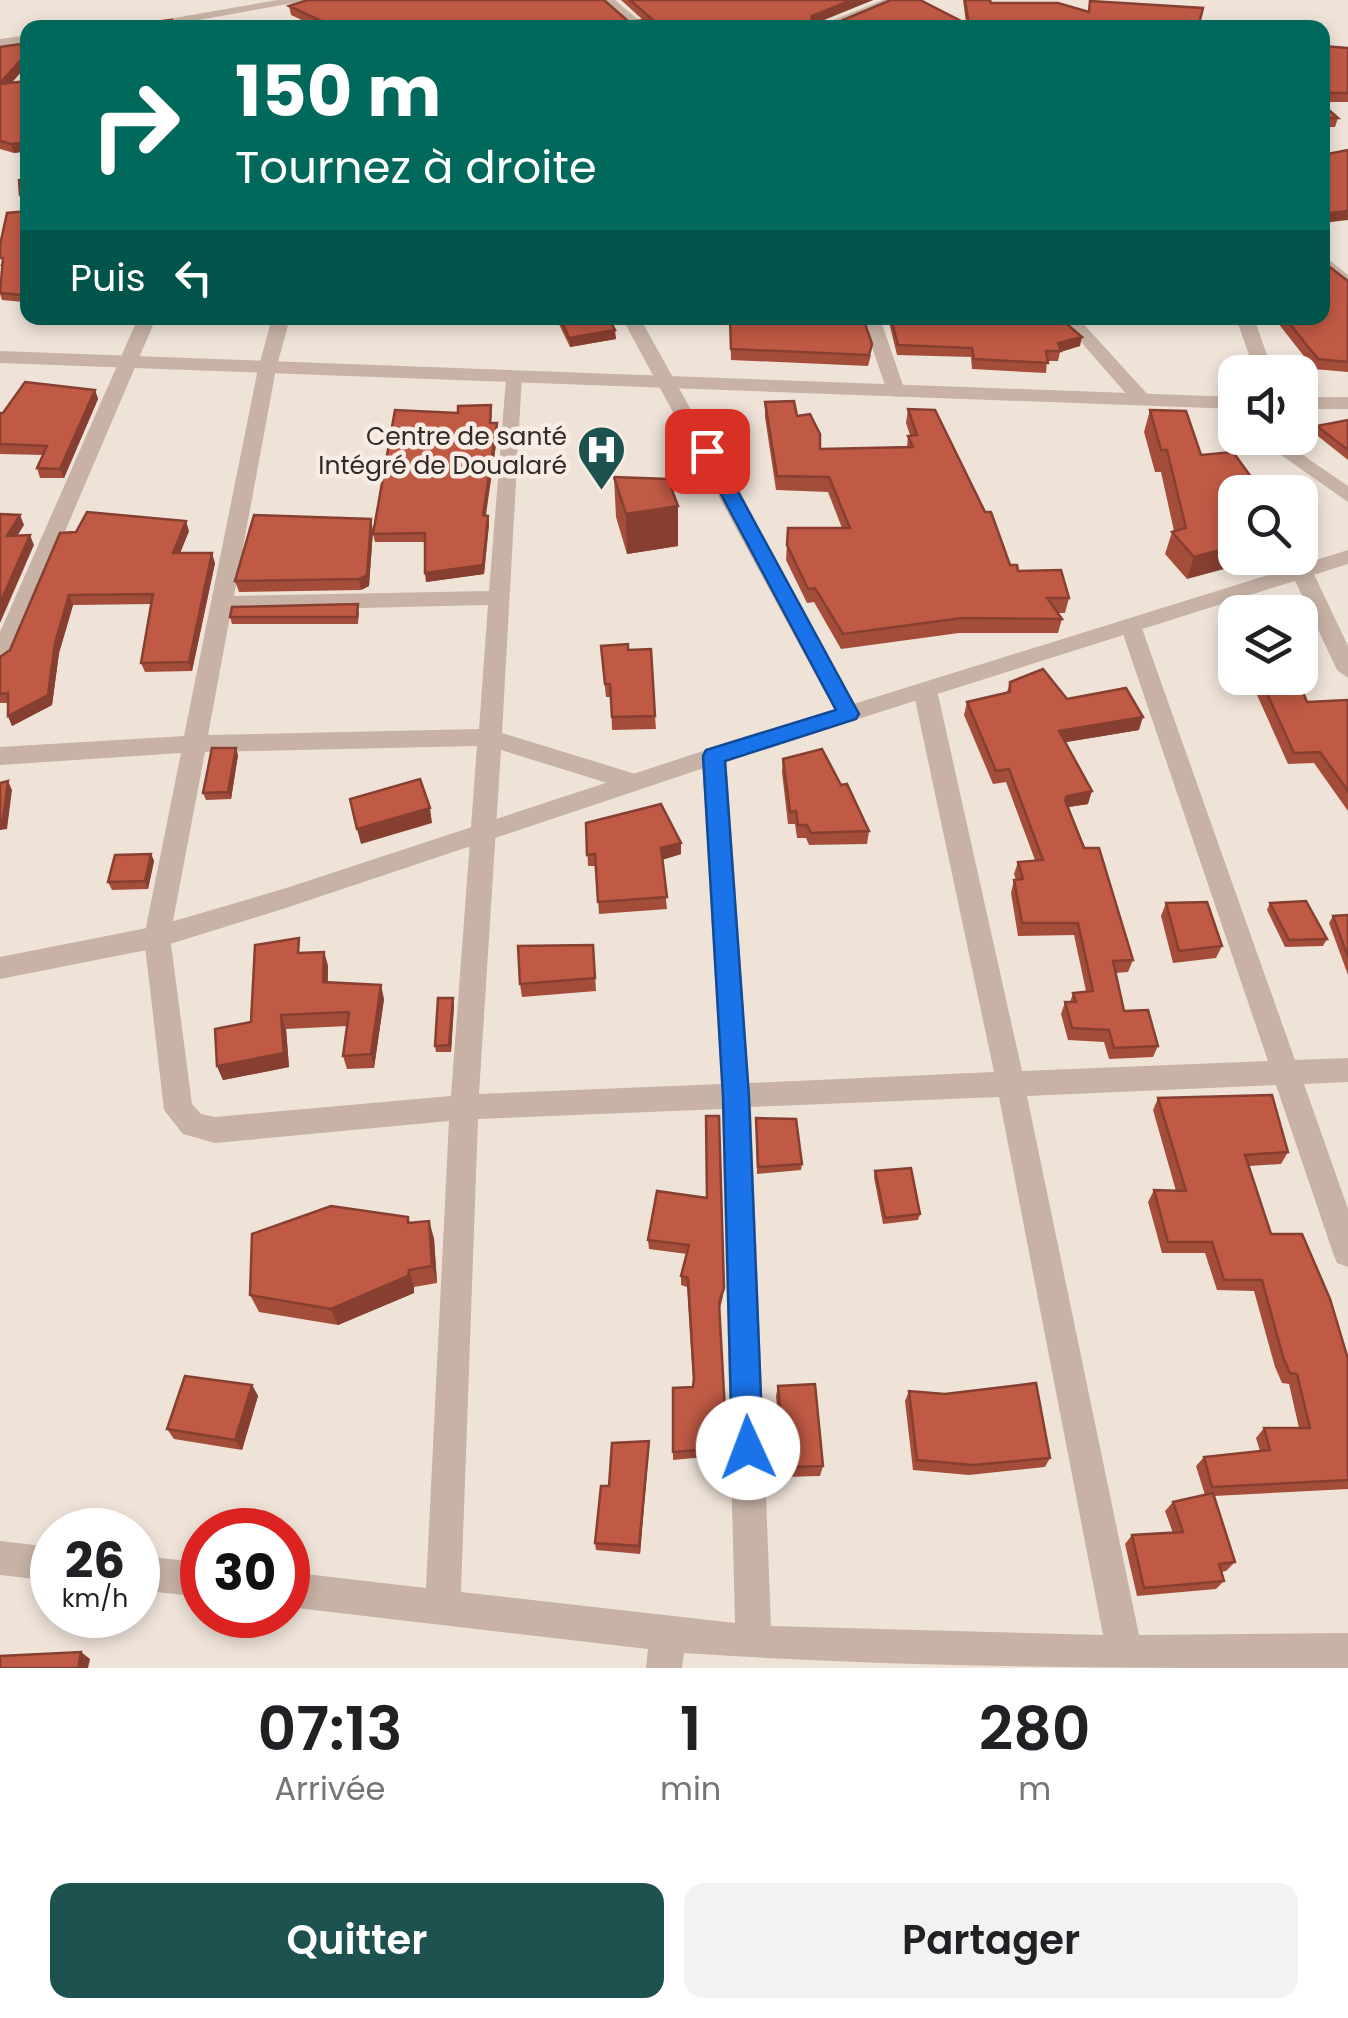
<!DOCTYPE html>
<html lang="fr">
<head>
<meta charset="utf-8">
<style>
  body { margin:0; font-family:Poppins,sans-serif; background:#f2f2f2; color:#202124; height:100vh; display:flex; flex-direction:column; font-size:38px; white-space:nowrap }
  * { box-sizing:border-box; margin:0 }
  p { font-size:32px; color:#757577 }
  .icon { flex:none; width:55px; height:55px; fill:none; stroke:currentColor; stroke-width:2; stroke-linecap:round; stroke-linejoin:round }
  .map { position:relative; height:1668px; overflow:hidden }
  .drawer { display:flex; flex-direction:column; background:#fff; flex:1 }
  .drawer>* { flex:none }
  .hud { position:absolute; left:20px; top:20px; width:1310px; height:305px; border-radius:20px; box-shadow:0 5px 15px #0003; background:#00695c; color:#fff; overflow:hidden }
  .buttons { position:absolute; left:1218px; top:355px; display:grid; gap:20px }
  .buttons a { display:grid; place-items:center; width:100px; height:100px; border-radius:20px; background:#fff; box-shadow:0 5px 15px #0003; font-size:50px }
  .speed { position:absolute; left:30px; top:1508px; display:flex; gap:20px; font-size:50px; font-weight:700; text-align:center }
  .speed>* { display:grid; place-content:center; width:130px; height:130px; border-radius:50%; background:#fff; box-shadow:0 5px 15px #0003; line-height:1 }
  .speed small { font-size:25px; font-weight:400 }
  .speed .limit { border:15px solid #d22; background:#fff; color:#111 }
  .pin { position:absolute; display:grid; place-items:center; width:85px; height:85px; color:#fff; margin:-42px; border-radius:20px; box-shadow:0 5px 15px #0006 }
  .me { position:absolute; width:110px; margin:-55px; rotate:358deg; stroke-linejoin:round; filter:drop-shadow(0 0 8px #0008) }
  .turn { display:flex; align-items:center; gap:35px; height:210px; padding:0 50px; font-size:45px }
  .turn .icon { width:130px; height:130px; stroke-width:2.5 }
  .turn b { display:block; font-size:70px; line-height:85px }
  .then { display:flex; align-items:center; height:95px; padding:0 50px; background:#0003; gap:20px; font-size:38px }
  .eta { display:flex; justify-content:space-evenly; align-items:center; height:170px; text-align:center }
  .eta b { font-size:60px; font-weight:600; line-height:70px }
  .button { display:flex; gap:20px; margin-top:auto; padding:20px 50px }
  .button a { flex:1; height:115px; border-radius:20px; background:#1e5251; color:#fff; font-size:40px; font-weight:600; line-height:115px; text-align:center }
  .button a+a { background:#f2f2f2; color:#202124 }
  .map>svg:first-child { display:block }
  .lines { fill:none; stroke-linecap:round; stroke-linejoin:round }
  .minor { fill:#c7b2a5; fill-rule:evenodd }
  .tertiary { fill:#c7b2a5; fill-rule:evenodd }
  .wall { fill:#a54d3b }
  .shaded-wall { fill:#863f30 }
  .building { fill:#c05a45; stroke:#863f30; stroke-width:2.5 }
  .route { fill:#1a73e8; stroke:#114b97; stroke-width:2.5 }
  .labels { text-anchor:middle; stroke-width:9; stroke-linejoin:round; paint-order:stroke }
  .far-poi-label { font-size:25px; fill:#332926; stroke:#f8ede4; text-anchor:end }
</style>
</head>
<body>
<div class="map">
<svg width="1348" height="1668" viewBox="0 0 1348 1668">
  <rect width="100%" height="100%" fill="#efe3d8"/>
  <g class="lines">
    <g class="minor">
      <polygon points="277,0 310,0 154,28 117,28"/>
      <polygon points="600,0 615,0 648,28 632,28"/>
      <polygon points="883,0 903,0 834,28 813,28"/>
      <polygon points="28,35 28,43 0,47 0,39"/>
      <polygon points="1322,254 1348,275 1348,290 1322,269"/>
      <polygon points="138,318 156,318 11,658 0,666 0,632"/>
      <path d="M272,318h18l-14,51 -42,227 255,-5 17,-212 9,-6 7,2 -20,358 140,43 3,6 -12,9 -132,-41 -22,344 242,-10 -19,-328 12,-9 12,9 23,327 245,-11 -81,-382 12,-8 12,8 85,381 246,-10 -148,-436 3,-5h16l156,440 53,-2v24l-44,2 44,125v58l-11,-4 -4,-10 -57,-168 -249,11 112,539 209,-2v35c-221,0 -444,0 -664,-15l-2,15h-36l2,-19 -360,-42v-35l138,16 23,-467 -234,22 -32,-9 -19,-24 -20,-173 37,-184 -181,12v-18l184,-11 74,-367zM488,605l-9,124 -271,6 23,-124zM477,746l-26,350 -236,21 -14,-3 -9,-10 -22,-167 35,-185zM999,1097l104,538 -332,-9 -20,-519zM722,1109l13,514 -274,-31 17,-473z"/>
      <polygon points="622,318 640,318 860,714 856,720 840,720"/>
      <polygon points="862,318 880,318 905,391 903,395 896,397 887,391"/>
      <polygon points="1060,318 1078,318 1150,397 1150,405 1136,405"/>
      <polygon points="1236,318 1254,318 1273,372 1255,372"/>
      <polygon points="1302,565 1313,572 1348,646 1348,678 1337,670 1291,572"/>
      <polygon points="0,1541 52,1547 52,1581 0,1575"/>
      <polygon points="138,1555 202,1563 202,1597 138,1590"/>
    </g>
    <g class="tertiary">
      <polygon points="0,351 1235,397 1235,409 0,363"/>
      <rect x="1300" y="397" width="48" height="12"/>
      <polygon points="1257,438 1278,438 1348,486 1348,502"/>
      <polygon points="1348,550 1348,564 722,762 283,909 157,948 0,979 0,957 157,926 283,889 706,750"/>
    </g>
  </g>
  <g class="wall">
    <polygon points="621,0 873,0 817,22 966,23 963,0 990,0 991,3 1088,12 1198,28 319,28 291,15 289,6 629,22 643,20"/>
    <polygon points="1322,46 1348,48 1348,102 1322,102"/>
    <polygon points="0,47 28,64 11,83 28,81 28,151 14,153 0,149"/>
    <polygon points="1322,104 1338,118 1335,127 1322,127"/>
    <polygon points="28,179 28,205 24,205 20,195"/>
    <polygon points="28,211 28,272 23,302 2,300 0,294 2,266 0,266"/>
    <polygon points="1348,281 1348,372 1314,369 1274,318 1322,318"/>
    <polygon points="556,318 609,318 616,339 570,347"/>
    <polygon points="730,318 871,355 868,366 731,360"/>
    <polygon points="888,318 1060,318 1080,346 1060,352 1058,361 1047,361 1046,373 972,369 971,357 897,355"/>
    <polygon points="95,390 98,399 64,478 40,478 37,468 43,455 0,454 0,413"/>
    <polygon points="765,402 797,416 820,449 907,447 908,436 910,435 906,423 908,409 1010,565 1069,598 1065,613 1058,613 1062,619 1058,633 959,633 841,649 814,602 807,603 786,560 788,528 842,528 828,492 776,490 765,417"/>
    <polygon points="1150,410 1201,455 1262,492 1187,579 1165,554 1172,532 1174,531 1161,472 1155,472 1144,432"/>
    <polygon points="492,413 491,423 498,431 486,515 488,516 489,524 484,574 426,582 425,542 375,542 373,534"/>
    <polygon points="1348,420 1348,460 1314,433 1317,426"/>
    <polygon points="614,477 678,546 627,554 616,517"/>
    <polygon points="373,530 369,586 361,590 239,592 235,581"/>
    <polygon points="189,531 180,553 215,563 192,671 145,672 141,663 152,604 73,605 59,653 52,705 12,726 8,716 8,703 0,703 0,657 10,650 60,533"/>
    <polygon points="359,612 358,624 232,624 230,617"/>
    <polygon points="628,650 655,716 656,729 612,730 611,697 606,697 602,659"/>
    <polygon points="1257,678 1297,678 1307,702 1348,700 1348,811 1314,763 1288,764 1253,686"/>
    <polygon points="1010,682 1067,699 1139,730 1065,742 1088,804 1068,807 1133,960 1128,972 1115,973 1124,1011 1158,1046 1153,1057 1109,1059 1104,1042 1068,1040 1061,1014 1065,1002 1070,1002 1073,993 1086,991 1074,935 1018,936 1011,893 1014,880 1016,880 1014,874 1018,862 1035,860 1006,782 993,784 964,715 967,702 1007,692"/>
    <polygon points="238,755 231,799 206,800 203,793"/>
    <polygon points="783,759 841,785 869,831 867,844 809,845 806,838 797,838 795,824 788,824 782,772"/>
    <polygon points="586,823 681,854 662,860 667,909 599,914 596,866 588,866"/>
    <polygon points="151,854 154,861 148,889 112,890 108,882"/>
    <polygon points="1166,903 1222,946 1216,958 1173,963 1161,916"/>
    <polygon points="1270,903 1327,939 1323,946 1285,947 1267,910"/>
    <polygon points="1348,915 1348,975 1329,923 1333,916"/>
    <polygon points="593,945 596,991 522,997 520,984"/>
    <polygon points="324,952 328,966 328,982 384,999 374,1068 347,1069 343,1056 347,1026 286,1029 289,1067 223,1080 217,1066 303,953"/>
    <polygon points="454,1005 451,1052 436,1052 435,1046"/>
    <polygon points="1158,1098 1288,1152 1281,1164 1249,1166 1271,1234 1348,1359 1348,1489 1214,1496 1235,1562 1226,1571 1222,1572 1224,1581 1216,1589 1137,1596 1125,1544 1132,1535 1173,1533 1165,1511 1173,1502 1205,1495 1196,1466 1204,1457 1260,1451 1256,1438 1264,1428 1299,1428 1289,1384 1282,1383 1275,1367 1254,1291 1217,1290 1205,1253 1162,1253 1148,1202 1154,1190 1176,1191 1153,1110"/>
    <polygon points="756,1118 802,1164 801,1170 757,1174"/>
    <polygon points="875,1171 920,1214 918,1220 883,1224 874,1177"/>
    <polygon points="657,1191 723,1296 720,1309 726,1455 673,1460 673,1388 693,1387 693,1382 687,1287 681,1285 681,1276 687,1254 649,1249 648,1240"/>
    <polygon points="408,1217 410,1223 429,1221 434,1239 437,1283 414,1287 414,1293 338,1325 259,1312 250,1295"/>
    <polygon points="252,1385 258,1396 242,1450 174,1439 167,1429"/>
    <polygon points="778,1386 823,1466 820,1476 783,1477 776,1396"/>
    <polygon points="909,1391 1050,1458 1045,1467 969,1475 913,1470 905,1401"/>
    <polygon points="649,1441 640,1554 596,1550 595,1543 609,1486"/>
  </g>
  <g class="shaded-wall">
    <polygon points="852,0 873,0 812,25 812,16"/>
    <polygon points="28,52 28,64 2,94 0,83"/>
    <polygon points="28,109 28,151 14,153 11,144 24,110"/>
    <polygon points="1348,211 1348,220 1322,223 1322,214"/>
    <polygon points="28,246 28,272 23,302 21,295"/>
    <polygon points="615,330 616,339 570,347 569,338"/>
    <polygon points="1082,337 1080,346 1060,352 1058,343"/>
    <polygon points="95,390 98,399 64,478 60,469"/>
    <polygon points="497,423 498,431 484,524 483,515"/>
    <polygon points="678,506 678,546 627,554 626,514"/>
    <polygon points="20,515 24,525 11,546 7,536"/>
    <polygon points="488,516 489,524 484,574 426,582 425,573"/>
    <polygon points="371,519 373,530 369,586 361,590 359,579"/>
    <polygon points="186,521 189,531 176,563 173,553"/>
    <polygon points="30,535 34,545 0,623 0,603"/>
    <polygon points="1235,546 1235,558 1265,558 1187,579 1194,557"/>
    <polygon points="212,553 215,563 192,671 189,662"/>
    <polygon points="69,595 73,605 59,653 52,705 12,726 8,716 55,643"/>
    <polygon points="1143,717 1139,730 1055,744 1059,731"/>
    <polygon points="236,748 238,755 231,799 228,792"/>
    <polygon points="8,781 12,790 7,829 0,830 0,878 0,821"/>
    <polygon points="1092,791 1088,804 1063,808 1067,796"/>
    <polygon points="430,808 432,823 361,844 357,829"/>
    <polygon points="681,843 681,854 661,860 661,848"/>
    <polygon points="151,854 154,861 148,889 145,881"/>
    <polygon points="324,952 328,966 327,995 323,982"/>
    <polygon points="381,985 384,999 374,1068 371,1054"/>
    <polygon points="453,998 454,1005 451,1052 449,1045"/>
    <polygon points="281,1015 286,1029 289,1067 223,1080 217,1066"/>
    <polygon points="429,1221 434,1239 437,1283 432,1266"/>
    <polygon points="409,1270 414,1287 414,1293 338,1325 331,1309"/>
    <polygon points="252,1385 258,1396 242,1450 235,1440"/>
    <polygon points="649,1441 649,1449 640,1554 639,1546"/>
    <polygon points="81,1652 90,1659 88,1668 78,1668"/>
  </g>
  <g class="building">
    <polygon points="308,0 604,0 629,22 652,19 630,0 852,0 812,16 811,22 836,23 891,0 920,0 969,25 965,0 990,0 991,3 1058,3 1089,12 1090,1 1203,8 1198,28 725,28 724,26 723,28 336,28 289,6"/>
    <polygon points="172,20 173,28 136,28 136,24"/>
    <polygon points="28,43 28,52 0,83 0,47"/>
    <polygon points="1322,46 1348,48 1348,93 1322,93"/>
    <polygon points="28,81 28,109 24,110 26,142 11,144 0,141 0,84"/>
    <polygon points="1322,104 1338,118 1322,118"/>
    <polygon points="1348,150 1348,211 1322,214 1322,155"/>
    <polygon points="28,179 28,195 20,195 19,180"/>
    <polygon points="28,211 28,246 21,295 0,293 3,258 0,258 0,245 7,213"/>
    <polygon points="1322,261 1348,281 1348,362 1318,359 1285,318 1322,318"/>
    <polygon points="560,318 609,318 615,330 569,338"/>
    <polygon points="730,318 863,318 872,344 869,355 731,349"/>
    <polygon points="891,318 1060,318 1082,337 1058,343 1061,351 1046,351 1048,363 974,359 972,348 898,345"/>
    <polygon points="25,382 95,390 60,469 37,468 47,446 0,444 0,413 3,413"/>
    <polygon points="794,401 797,416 810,414 820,434 820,449 913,447 908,436 917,435 908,409 935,410 985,512 991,512 1010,565 1017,565 1018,571 1061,570 1069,598 1047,598 1062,619 962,618 843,634 815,588 808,589 787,545 788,528 850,528 829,477 777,476 765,402"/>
    <polygon points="491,405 490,423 497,423 483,515 488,516 483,565 425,573 425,533 373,534 395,410 458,413 458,406"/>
    <polygon points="1150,410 1186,411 1201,455 1233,452 1262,492 1235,492 1235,546 1194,557 1172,532 1186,528 1167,450 1161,450"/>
    <polygon points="1348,420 1348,450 1317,426"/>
    <polygon points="614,477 668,479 678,506 626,514"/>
    <polygon points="87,512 186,521 173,553 212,553 189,662 141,663 153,594 69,595 55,643 48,695 8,716 8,693 0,694 0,657 10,650 60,533 76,532"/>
    <polygon points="0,514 20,515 7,536 30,535 0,603"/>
    <polygon points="254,515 371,519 367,575 359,579 235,581"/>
    <polygon points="358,604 357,617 230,617 232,607"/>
    <polygon points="628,644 628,650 651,649 655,716 612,717 610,684 605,684 601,646"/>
    <polygon points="1043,669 1067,699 1126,688 1143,717 1059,731 1092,791 1067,796 1065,800 1084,848 1099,848 1133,960 1113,961 1124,1011 1148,1010 1158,1046 1114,1048 1109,1030 1072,1028 1065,1002 1076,1002 1073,993 1093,991 1078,923 1022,923 1014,880 1023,879 1018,862 1043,860 1009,769 996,771 967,702 1010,692 1010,682"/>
    <polygon points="1260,678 1297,678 1307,702 1348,700 1348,791 1320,752 1294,753"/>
    <polygon points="212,748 236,748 228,792 203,793"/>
    <polygon points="822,749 841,785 847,784 869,831 811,833 807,825 798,825 796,811 790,812 783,759"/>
    <polygon points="420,779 430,808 357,829 350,799"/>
    <polygon points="8,781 3,820 0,821 0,783"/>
    <polygon points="661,804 681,843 661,848 667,897 598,902 595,854 587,855 586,823"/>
    <polygon points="151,854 145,881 108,882 115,855"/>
    <polygon points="1306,901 1327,939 1289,940 1270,903"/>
    <polygon points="1207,902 1222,946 1179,951 1166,903"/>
    <polygon points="1348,915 1348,957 1333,916"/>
    <polygon points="299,938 298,953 324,952 323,982 381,985 371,1054 343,1056 349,1012 281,1015 284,1053 217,1066 215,1029 251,1022 255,945"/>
    <polygon points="593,945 595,978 520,984 518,946"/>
    <polygon points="438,998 453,998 449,1045 435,1046"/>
    <polygon points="1272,1095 1288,1152 1245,1155 1271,1234 1302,1234 1330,1299 1348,1359 1348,1480 1212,1487 1204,1457 1270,1450 1264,1428 1310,1428 1297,1374 1290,1373 1283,1357 1262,1280 1224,1280 1212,1242 1168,1242 1154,1190 1186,1191 1158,1098"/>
    <polygon points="706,1116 719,1116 724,1288 719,1303 727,1448 673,1452 673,1388 693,1387 694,1378 688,1278 681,1276 689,1245 648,1240 657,1191 707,1198"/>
    <polygon points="756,1118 796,1119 802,1164 758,1167"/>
    <polygon points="911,1168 920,1214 885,1218 875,1171"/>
    <polygon points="331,1206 408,1217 408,1223 429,1221 432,1266 409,1270 408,1276 331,1309 250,1295 252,1234"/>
    <polygon points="185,1376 252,1385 235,1440 167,1429"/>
    <polygon points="1036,1383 1050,1458 973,1465 917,1460 909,1391 945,1394"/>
    <polygon points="815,1384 823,1466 785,1467 778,1386"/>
    <polygon points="649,1441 639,1546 595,1543 601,1486 609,1486 612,1443"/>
    <polygon points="1213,1493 1235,1562 1219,1564 1224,1581 1144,1588 1132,1535 1183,1532 1173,1502"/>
    <polygon points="81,1652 78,1668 0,1668 0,1656"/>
  </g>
  <polygon class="route" points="707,446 716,451 859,714 856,719 725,761 749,1097 763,1448 758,1459 748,1463 737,1459 732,1448 723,1097 703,756 706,750 836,710 698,451"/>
  <defs>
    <symbol id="hospital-pin" viewBox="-11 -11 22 30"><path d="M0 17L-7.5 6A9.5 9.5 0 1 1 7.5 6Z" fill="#1e5251" stroke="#f8ede4"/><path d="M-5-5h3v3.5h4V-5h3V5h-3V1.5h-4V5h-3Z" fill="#fff"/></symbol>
  </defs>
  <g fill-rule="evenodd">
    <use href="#hospital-pin" x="574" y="422" width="55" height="75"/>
  </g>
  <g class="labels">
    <g class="far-poi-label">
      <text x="567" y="445">Centre de santé<tspan x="567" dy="29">Intégré de Doualaré</tspan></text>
    </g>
  </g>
</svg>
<div class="buttons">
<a><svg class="icon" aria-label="sound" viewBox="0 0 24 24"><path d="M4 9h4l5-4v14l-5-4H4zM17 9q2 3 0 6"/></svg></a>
<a><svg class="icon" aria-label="search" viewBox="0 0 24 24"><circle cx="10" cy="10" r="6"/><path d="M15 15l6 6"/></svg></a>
<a><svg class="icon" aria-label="layers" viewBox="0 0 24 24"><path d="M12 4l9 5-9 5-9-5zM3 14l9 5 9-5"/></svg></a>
</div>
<div class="speed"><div>26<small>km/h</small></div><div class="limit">30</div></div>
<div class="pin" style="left:707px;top:451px;background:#d93025"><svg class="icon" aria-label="arrive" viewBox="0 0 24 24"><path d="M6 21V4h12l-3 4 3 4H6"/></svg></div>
<svg class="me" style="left:748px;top:1448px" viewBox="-20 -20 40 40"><circle r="19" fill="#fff"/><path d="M0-13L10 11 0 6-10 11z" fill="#1a73e8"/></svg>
<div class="hud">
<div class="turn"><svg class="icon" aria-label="right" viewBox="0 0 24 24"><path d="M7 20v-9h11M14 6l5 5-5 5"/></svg><div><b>150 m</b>Tournez à droite</div></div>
<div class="then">Puis<svg class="icon" aria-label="left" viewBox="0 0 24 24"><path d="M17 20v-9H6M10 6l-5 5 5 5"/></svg></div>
</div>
</div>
<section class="drawer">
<div class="eta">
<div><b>07:13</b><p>Arrivée</p></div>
<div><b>1</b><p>min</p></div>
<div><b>280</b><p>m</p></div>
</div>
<div class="button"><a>Quitter</a><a>Partager</a></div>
</section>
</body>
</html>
